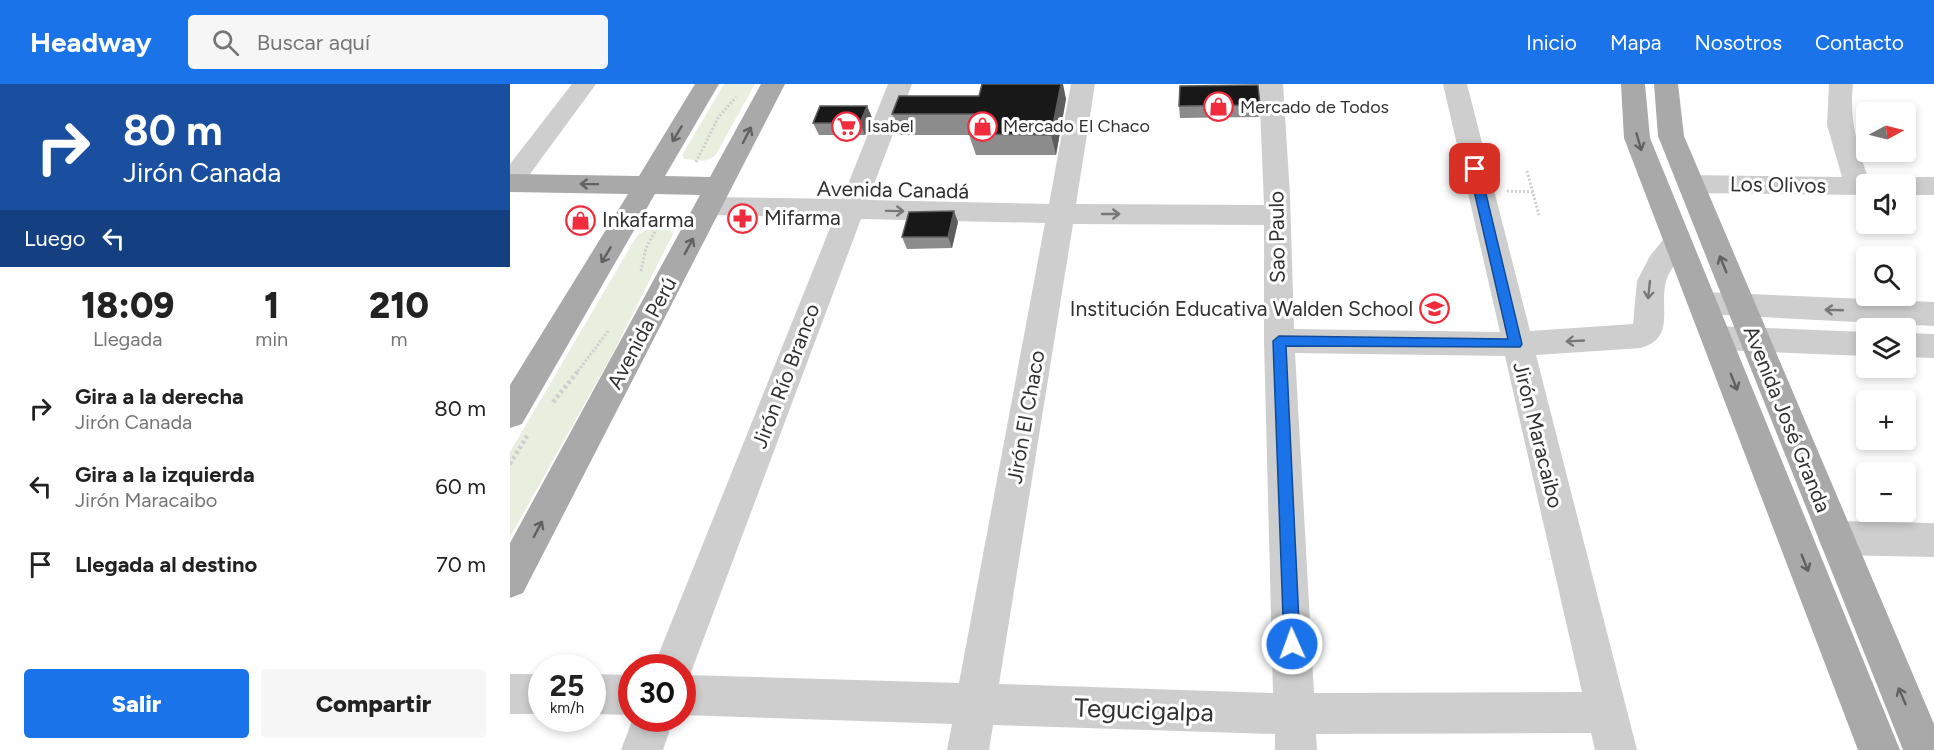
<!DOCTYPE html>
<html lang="es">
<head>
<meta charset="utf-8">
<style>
  body { margin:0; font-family:Figtree,sans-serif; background:#f6f6f6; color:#222; height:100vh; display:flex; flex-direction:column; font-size:22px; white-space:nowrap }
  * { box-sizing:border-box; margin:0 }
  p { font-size:20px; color:#767676 }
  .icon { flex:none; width:33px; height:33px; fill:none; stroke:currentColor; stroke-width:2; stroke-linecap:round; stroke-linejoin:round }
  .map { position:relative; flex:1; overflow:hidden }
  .sheet { display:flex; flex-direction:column; background:#fff; width:510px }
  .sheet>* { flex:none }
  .guide { background:#1a4fa0; color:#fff; overflow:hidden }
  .needle { width:39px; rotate:83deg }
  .controls { position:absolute; left:1346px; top:18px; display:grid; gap:12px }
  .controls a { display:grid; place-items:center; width:60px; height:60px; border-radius:6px; background:#fff; box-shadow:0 3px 9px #0003; font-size:30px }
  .speed { position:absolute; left:18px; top:570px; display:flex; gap:12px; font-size:30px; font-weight:700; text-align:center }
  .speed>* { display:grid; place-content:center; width:78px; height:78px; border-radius:50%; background:#fff; box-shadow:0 3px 9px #0003; line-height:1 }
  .speed small { font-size:15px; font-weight:400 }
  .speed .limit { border:9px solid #d22; background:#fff; color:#111 }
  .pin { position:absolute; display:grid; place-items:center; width:51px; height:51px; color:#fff; margin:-26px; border-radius:12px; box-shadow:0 3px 9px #0006 }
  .me { position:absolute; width:66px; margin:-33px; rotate:358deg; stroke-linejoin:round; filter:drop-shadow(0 0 4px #0008) }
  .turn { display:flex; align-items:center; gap:21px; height:126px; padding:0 24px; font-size:27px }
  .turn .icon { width:78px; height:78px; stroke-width:2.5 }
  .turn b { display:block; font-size:42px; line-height:51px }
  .then { display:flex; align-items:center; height:57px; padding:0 24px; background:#0003; gap:12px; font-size:22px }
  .eta { display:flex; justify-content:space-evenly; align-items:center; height:102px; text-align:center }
  .eta b { font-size:36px; font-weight:800; line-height:42px }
  .primary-button { display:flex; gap:12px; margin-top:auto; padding:12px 24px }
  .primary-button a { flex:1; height:69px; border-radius:6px; background:#1a73e8; color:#fff; font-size:24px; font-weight:800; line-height:69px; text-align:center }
  .primary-button a+a { background:#f6f6f6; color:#222 }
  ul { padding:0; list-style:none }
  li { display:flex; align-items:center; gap:18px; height:78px; padding:0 24px }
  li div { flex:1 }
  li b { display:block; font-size:22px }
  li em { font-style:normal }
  header { display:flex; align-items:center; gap:36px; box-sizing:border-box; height:84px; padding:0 30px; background:#1a73e8; color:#fff }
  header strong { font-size:28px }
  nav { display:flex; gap:33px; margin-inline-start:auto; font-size:21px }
  .search { width:420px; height:54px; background:#f6f6f6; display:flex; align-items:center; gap:15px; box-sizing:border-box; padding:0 21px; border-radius:6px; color:#767676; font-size:22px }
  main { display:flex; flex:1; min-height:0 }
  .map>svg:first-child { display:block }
  .green { fill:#e8efdf }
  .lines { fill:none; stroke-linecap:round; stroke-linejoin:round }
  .path-far1 { stroke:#cecece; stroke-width:3; stroke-dasharray:2 2; stroke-linecap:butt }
  .path { stroke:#cecece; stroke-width:4.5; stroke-dasharray:3 3; stroke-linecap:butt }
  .minor { fill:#cecece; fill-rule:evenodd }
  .major { fill:#a9a9a9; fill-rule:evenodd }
  .wall { fill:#8c8c8c }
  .shaded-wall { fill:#5d5d5d }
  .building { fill:#181818; stroke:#5d5d5d; stroke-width:1.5 }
  .oneway { stroke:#616161 }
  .oneway2 { stroke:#787878 }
  .route { fill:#1a73e8; stroke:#114b97; stroke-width:1.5 }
  .labels { text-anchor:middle; stroke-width:6; stroke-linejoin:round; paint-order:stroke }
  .far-poi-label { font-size:18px; fill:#313131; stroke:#fff; text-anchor:start }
  .street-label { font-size:21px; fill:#313131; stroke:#fff }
  .poi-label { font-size:21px; fill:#313131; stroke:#fff; text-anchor:start }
  .near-street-label { font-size:26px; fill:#313131; stroke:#fff }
</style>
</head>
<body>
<header>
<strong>Headway</strong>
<div class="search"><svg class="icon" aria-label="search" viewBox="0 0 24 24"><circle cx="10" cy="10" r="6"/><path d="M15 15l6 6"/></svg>Buscar aquí</div>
<nav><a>Inicio</a><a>Mapa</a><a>Nosotros</a><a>Contacto</a></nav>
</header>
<main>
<section class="sheet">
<div class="guide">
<div class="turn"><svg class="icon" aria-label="right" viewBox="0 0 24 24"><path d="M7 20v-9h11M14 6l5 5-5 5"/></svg><div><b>80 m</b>Jirón Canada</div></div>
<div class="then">Luego<svg class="icon" aria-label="left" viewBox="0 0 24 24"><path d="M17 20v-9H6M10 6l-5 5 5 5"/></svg></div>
</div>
<div class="eta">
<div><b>18:09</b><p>Llegada</p></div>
<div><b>1</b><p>min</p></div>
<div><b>210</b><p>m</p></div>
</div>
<ul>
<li><svg class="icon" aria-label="right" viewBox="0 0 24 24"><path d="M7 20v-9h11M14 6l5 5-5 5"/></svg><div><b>Gira a la derecha</b><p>Jirón Canada</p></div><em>80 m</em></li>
<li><svg class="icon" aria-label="left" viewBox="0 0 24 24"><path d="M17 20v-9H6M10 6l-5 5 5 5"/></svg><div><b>Gira a la izquierda</b><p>Jirón Maracaibo</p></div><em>60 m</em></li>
<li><svg class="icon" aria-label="arrive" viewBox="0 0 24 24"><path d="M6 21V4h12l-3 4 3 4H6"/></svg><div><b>Llegada al destino</b></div><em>70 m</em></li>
</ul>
<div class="primary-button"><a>Salir</a><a>Compartir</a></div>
</section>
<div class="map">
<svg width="1424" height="666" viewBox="0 0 1424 666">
  <rect width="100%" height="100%" fill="#fff"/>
  <g class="green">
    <polygon points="214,0 245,0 205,72 194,77 174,75 172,71"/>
    <polygon points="152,144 160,146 163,150 103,269 0,453 0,368 128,150 137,146"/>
  </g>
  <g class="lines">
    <g class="path-far1">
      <polyline points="186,78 208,34 226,13"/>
      <polyline points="1017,87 1029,131"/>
      <polyline points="997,107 1023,108"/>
      <polyline points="131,187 136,164 147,144"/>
      <polyline points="68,287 99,246"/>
    </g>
    <g class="path">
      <polyline points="43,318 69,286"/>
      <polyline points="0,380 17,352"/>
    </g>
    <g class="minor">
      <polygon points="62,0 86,0 9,105 0,108 0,80"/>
      <path d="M378,0h24l-44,116 181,4 22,-120h24l-19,120 188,1 -5,-121h24l7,111 4,134 206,3 -57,-248h24l63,247 103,-7 4,-43 13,-25 17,-21 10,-3 10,3 4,7c-8,13 -20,24 -25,39 -7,28 10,56 -25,67l-105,7 101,395h-42l-4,-17 -275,1 1,16h-42v-16l-282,-9 -4,25h-42l5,-26 -270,-9v-47h-29l181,-450 -124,-3 -10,-2 -4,-7 4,-7 10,-2 132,2zM351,135l184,4 -86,460 -269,-8zM563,140l191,1v116l9,352 -274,-9zM785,269l210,3 77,336 -268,1z"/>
      <path d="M1319,0h24c-4,34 4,61 15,94l7,2 3,4h-12v11l-175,-2 -9,-3 -4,-6 4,-6 9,-3 151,2 -15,-52z"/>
      <polygon points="1395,93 1424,93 1424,111 1395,111 1395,100 1383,100 1386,96"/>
      <polygon points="1193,208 1424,218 1424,242 1193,230 1182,227 1178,219 1182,211"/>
      <polygon points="1206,242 1356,248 1356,272 1206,266 1195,263 1191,254 1195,245"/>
      <polygon points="1395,249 1424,250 1424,274 1395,273"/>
      <polygon points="1326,437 1424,439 1424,473 1326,471 1313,466 1308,454 1313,442"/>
      <rect x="0" y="590" width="32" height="40"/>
      <polygon points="82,590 122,591 122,631 82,630"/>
      <polygon points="123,634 164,634 153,666 111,666"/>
    </g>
    <g class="major">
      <polygon points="185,0 209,0 155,92 200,93 251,0 275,0 13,509 0,514 0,459 190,111 145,110 12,340 0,344 0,301 118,110 0,108 0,90 129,92"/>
      <polygon points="1111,0 1135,0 1140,54 1390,666 1348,666 1114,54"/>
      <polygon points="1144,0 1168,0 1174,52 1424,640 1424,666 1393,666 1148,52"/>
    </g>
  </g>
  <g class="wall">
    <polygon points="556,15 546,71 466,71 459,51 391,51 382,30"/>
    <polygon points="750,21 749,33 670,34 669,22"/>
    <polygon points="357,22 362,34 355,51 309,51 303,39"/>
    <polygon points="448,138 442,164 397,165 392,153"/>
  </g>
  <g class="shaded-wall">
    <polygon points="551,0 553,0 556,15 546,71 541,51"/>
    <polygon points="357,22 362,34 355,51 350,39"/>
    <polygon points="444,127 448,138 442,164 438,153"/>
  </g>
  <g class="building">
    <polygon points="472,0 551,0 541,51 459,50 465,30 382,30 389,12 469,12"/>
    <polygon points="748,1 750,21 669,22 670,2"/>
    <polygon points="310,22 357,22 350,39 303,39"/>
    <polygon points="444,127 438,153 392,153 399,128"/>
  </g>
  <defs><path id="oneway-shaft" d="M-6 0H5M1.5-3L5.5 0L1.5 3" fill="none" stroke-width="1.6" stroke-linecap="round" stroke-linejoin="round" transform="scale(1.5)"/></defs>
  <g class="oneway">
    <use href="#oneway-shaft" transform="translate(167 50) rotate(121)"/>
    <use href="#oneway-shaft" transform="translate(237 51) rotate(-63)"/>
    <use href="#oneway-shaft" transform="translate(1129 58) rotate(74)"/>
    <use href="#oneway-shaft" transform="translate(79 100) rotate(-179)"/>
    <use href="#oneway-shaft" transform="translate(179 162) rotate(-62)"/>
    <use href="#oneway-shaft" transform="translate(96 171) rotate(121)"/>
    <use href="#oneway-shaft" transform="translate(1213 180) rotate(-112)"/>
    <use href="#oneway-shaft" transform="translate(1224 298) rotate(68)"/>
    <use href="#oneway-shaft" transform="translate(28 445) rotate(-62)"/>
    <use href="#oneway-shaft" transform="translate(1295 479) rotate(68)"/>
    <use href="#oneway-shaft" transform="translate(1392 612) rotate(-113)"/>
  </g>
  <g class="oneway2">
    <use href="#oneway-shaft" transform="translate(385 127) rotate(1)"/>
    <use href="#oneway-shaft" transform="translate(601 130)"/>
    <use href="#oneway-shaft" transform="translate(1139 206) rotate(96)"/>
    <use href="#oneway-shaft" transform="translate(1324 226) rotate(-178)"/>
    <use href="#oneway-shaft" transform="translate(1065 257) rotate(177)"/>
  </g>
  <polygon class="route" points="965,81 970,85 1012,260 1010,263 776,262 790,560 787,565 782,568 776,565 774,560 763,257 769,252 998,255 959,85"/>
  <defs>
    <symbol id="shop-ring" viewBox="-11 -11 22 22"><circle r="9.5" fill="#fff" stroke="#f02c3d" stroke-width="1.5"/><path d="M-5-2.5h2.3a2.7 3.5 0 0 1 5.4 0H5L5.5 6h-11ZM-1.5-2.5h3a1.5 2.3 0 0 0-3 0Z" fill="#f02c3d"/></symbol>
    <symbol id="supermarket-ring" viewBox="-11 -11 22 22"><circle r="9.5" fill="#fff" stroke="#f02c3d" stroke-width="1.5"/><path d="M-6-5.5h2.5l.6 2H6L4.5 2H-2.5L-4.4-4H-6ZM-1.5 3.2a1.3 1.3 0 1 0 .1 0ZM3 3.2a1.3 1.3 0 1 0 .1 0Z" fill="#f02c3d"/></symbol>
    <symbol id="pharmacy-ring" viewBox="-11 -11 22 22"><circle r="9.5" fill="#fff" stroke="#f02c3d" stroke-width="1.5"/><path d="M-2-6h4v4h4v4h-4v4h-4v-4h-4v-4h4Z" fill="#f02c3d"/></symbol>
    <symbol id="school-ring" viewBox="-11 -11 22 22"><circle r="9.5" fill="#fff" stroke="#f02c3d" stroke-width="1.5"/><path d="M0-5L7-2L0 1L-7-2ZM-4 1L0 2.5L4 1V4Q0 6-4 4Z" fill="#f02c3d"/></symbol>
  </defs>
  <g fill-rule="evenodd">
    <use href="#shop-ring" x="692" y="6" width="33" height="33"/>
    <use href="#supermarket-ring" x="320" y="26" width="33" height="33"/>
    <use href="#shop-ring" x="456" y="26" width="33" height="33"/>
    <use href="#pharmacy-ring" x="216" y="118" width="33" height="33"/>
    <use href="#shop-ring" x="54" y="120" width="33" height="33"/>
    <use href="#school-ring" x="908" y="208" width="33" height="33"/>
  </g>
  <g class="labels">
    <g class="far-poi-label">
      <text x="730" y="29">Mercado de Todos</text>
      <text x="357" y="48">Isabel</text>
      <text x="493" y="48">Mercado El Chaco</text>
    </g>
    <g class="street-label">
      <text transform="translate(1268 101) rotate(1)" y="7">Los Olivos</text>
      <text transform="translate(383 106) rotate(1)" y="7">Avenida Canadá</text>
      <text transform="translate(767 153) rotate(-91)" y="7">Sao Paulo</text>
      <text transform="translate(132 249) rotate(-62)" y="7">Avenida Perú</text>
      <text transform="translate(276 292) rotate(-69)" y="7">Jirón Río Branco</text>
      <text transform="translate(516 333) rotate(-80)" y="7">Jirón El Chaco</text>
      <text transform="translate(1277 335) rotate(68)" y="7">Avenida José Granda</text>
      <text transform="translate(1028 351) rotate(76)" y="7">Jirón Maracaibo</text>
    </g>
    <g class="poi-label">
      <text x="254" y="141">Mifarma</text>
      <text x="92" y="143">Inkafarma</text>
      <text x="903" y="232" text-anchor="end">Institución Educativa Walden School</text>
    </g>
    <g class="near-street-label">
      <text transform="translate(634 626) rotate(2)" y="9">Tegucigalpa</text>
    </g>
  </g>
</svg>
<div class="controls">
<a><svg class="needle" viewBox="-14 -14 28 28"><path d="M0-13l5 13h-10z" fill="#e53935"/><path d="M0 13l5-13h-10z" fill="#767676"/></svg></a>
<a><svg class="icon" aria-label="sound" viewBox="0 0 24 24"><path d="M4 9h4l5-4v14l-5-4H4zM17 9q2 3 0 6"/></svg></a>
<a><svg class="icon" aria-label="search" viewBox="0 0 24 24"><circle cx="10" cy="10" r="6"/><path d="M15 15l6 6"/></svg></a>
<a><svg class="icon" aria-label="layers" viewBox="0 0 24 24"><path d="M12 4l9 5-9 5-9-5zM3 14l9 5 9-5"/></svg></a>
<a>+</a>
<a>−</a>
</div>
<div class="speed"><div>25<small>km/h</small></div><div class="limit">30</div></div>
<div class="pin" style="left:965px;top:85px;background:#d93025"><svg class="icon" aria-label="arrive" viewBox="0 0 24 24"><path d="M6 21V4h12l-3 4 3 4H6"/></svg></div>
<svg class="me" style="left:782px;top:560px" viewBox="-20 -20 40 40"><circle r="17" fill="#1a73e8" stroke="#fff" stroke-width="3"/><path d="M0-11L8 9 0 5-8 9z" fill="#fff"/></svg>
</div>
</main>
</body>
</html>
